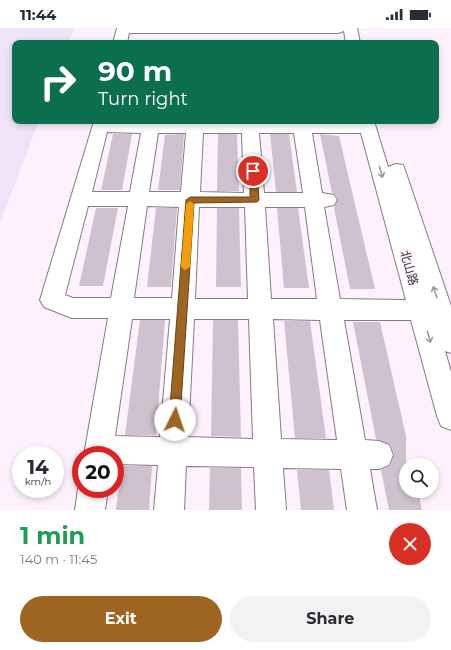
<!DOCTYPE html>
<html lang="en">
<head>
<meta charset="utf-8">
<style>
  body { margin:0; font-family:Montserrat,"Noto Sans SC",sans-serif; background:#f2f2f3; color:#2b2b33; height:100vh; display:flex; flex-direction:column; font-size:15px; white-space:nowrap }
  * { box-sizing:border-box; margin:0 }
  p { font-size:13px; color:#7c7c81 }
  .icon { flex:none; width:22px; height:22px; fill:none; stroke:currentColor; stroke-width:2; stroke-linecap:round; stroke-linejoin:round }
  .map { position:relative; height:482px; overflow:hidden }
  .side { display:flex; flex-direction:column; background:#fff; flex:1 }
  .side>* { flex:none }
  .guide { position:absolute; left:12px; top:12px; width:427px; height:84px; border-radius:8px; box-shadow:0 2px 6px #0003; background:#0b6e4f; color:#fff; overflow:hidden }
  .fabs { position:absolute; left:399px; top:430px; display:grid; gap:8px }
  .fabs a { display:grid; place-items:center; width:40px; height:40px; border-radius:50%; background:#fff; box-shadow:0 2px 6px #0003; font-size:20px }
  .speed { position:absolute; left:12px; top:418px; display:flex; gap:8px; font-size:20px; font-weight:700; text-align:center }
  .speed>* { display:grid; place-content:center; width:52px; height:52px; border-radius:50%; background:#fff; box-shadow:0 2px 6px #0003; line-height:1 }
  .speed small { font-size:10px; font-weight:400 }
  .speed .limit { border:6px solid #d22; background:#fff; color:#111 }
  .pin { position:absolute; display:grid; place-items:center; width:34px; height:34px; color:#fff; margin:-17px; border:2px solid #fff; border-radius:50%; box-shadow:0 1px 4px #0007 }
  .me { position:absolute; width:44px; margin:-22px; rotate:4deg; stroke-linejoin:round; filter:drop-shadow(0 0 3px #0008) }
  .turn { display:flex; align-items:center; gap:14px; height:84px; padding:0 20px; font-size:18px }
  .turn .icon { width:52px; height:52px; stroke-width:2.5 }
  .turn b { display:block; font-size:28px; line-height:34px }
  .round { display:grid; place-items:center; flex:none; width:42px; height:42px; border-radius:21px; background:#f2f2f3 }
  .overview { display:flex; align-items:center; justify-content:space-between; height:68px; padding:0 20px }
  h1 { font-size:24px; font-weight:700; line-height:30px; color:#1e9e55 }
  .cta { display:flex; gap:8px; margin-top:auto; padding:8px 20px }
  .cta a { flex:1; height:46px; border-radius:24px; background:#9d6521; color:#fff; font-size:16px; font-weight:700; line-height:46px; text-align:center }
  .cta a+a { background:#f2f2f3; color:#2b2b33 }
  .status { display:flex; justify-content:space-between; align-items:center; height:28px; padding:0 20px; background:#fff; direction:ltr }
  .status svg { height:11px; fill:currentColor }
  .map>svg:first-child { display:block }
  .industrial { fill:#efe3f7 }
  .building { fill:#cec2cf }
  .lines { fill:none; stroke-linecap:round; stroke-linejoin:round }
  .minor-casing { stroke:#857a85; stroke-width:2 }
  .minor { fill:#fff; fill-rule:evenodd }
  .oneway { stroke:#9c9a9c }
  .route { fill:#9d6521; stroke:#664215 }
  .slow { fill:#f59e0b }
  .labels { text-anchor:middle; stroke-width:3; stroke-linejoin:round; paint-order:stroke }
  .street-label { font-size:12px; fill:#3a353a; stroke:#fef1fe }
</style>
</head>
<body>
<div class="status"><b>11:44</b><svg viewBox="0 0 49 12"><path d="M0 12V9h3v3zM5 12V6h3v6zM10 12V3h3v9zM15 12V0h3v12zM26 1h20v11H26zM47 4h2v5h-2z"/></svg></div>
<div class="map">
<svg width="451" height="482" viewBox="0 0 451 482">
  <rect width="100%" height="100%" fill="#fef1fe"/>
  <polygon class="industrial" points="0,0 75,0 69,15 15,15 15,93 39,93 0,195"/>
  <g class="building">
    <polygon points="113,106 132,106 122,162 101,162"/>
    <polygon points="184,106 180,162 158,162 165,107"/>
    <polygon points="218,106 237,106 239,163 217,163"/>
    <polygon points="270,106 289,106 297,164 276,164"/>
    <polygon points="320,106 339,108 375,261 350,261 334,180 338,171 335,166 332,165"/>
    <polygon points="96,180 118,180 103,258 79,258"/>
    <polygon points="156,180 177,180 171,259 147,259"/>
    <polygon points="217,180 239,180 241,259 216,259"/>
    <polygon points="277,180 298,180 309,260 284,260"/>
    <polygon points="140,292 165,292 156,407 125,407"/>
    <polygon points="213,292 238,292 241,409 211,408"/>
    <polygon points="284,293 310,293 326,410 295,410"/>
    <polygon points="353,294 380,294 406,408 406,463 418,463 422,482 389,482 381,442 390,438 394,426 390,416 376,411"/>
    <polygon points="121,438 152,438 149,482 116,482"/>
    <polygon points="210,440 241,440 242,482 209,482"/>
    <polygon points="297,442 329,442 334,482 301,482"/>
  </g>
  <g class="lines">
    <defs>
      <g id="minor">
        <polygon points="117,0 357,0 360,15 346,15 344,3 338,5 129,5 127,15 113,15"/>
        <path d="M94,93l199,1v-1h16l1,1 48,1v-2h16l14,46 8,-3 7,1 2,5 46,136v47l-6,-2 6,21v58l-10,-4 -4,-10 -26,-96h-67l21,120 14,1 10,4 4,10 -4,10 -10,4h-9l7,41h-30l-6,-41 -58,-1 3,42h-30l-2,-43 -68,-1 -2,44h-30l4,-45 -43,-1v-9h-31l24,-137h-36l-28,-11 -4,-7zM107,104l34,1 -11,59h-38zM158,105h28l-5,59h-32zM203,105h39l2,60 -44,-1zM259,105h35l9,60h-39zM312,105h49l45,167 -66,-1 -16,-92 10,-2 3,-5 -3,-5 -12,-2zM88,178h40l-17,92h-38l-8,-3zM147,178l32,1 -7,91h-38zM199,179h46l3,92h-53zM265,179h40l12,92h-46zM132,291h38l-10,118 -45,-1zM194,291h55l4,120 -65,-2zM273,291l47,1 17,120 -56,-1z"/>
        <polygon points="81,454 81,461 108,461 105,482 75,482 78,461"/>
      </g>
    </defs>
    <use href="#minor" class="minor-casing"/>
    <use href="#minor" class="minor"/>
  </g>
  <defs><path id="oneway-shaft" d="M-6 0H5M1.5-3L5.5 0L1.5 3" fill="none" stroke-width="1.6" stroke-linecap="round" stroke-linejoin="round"/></defs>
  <g class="oneway">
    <use href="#oneway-shaft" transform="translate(381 144) rotate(74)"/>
    <use href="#oneway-shaft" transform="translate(435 264) rotate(-108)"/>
    <use href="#oneway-shaft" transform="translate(429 309) rotate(74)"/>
  </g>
  <polygon class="route" points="250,141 256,141 257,143 259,172 257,174 194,175 180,392 179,396 175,397 171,396 169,392 186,172 190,169 250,169"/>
  <polygon class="slow" points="190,173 194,176 190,239 185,242 181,239 186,176"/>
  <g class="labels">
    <g class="street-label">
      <text transform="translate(409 240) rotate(74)" y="4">北山路</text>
    </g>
  </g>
</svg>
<div class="fabs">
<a><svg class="icon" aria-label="search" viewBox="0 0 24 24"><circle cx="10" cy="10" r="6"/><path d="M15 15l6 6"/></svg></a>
</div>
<div class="speed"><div>14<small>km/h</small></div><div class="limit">20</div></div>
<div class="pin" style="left:253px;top:143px;background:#d93025"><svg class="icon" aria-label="arrive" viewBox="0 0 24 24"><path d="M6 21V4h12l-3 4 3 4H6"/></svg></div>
<svg class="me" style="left:175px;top:392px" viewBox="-20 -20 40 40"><circle r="19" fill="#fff"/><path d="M0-13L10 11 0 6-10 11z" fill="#9d6521"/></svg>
<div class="guide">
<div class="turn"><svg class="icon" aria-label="right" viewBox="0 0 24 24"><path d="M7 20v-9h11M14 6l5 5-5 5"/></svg><div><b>90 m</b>Turn right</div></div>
</div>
</div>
<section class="side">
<div class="overview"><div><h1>1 min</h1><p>140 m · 11:45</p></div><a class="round" style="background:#d93025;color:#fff"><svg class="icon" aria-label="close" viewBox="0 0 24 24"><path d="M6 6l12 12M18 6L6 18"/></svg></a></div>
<div class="cta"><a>Exit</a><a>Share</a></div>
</section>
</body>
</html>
